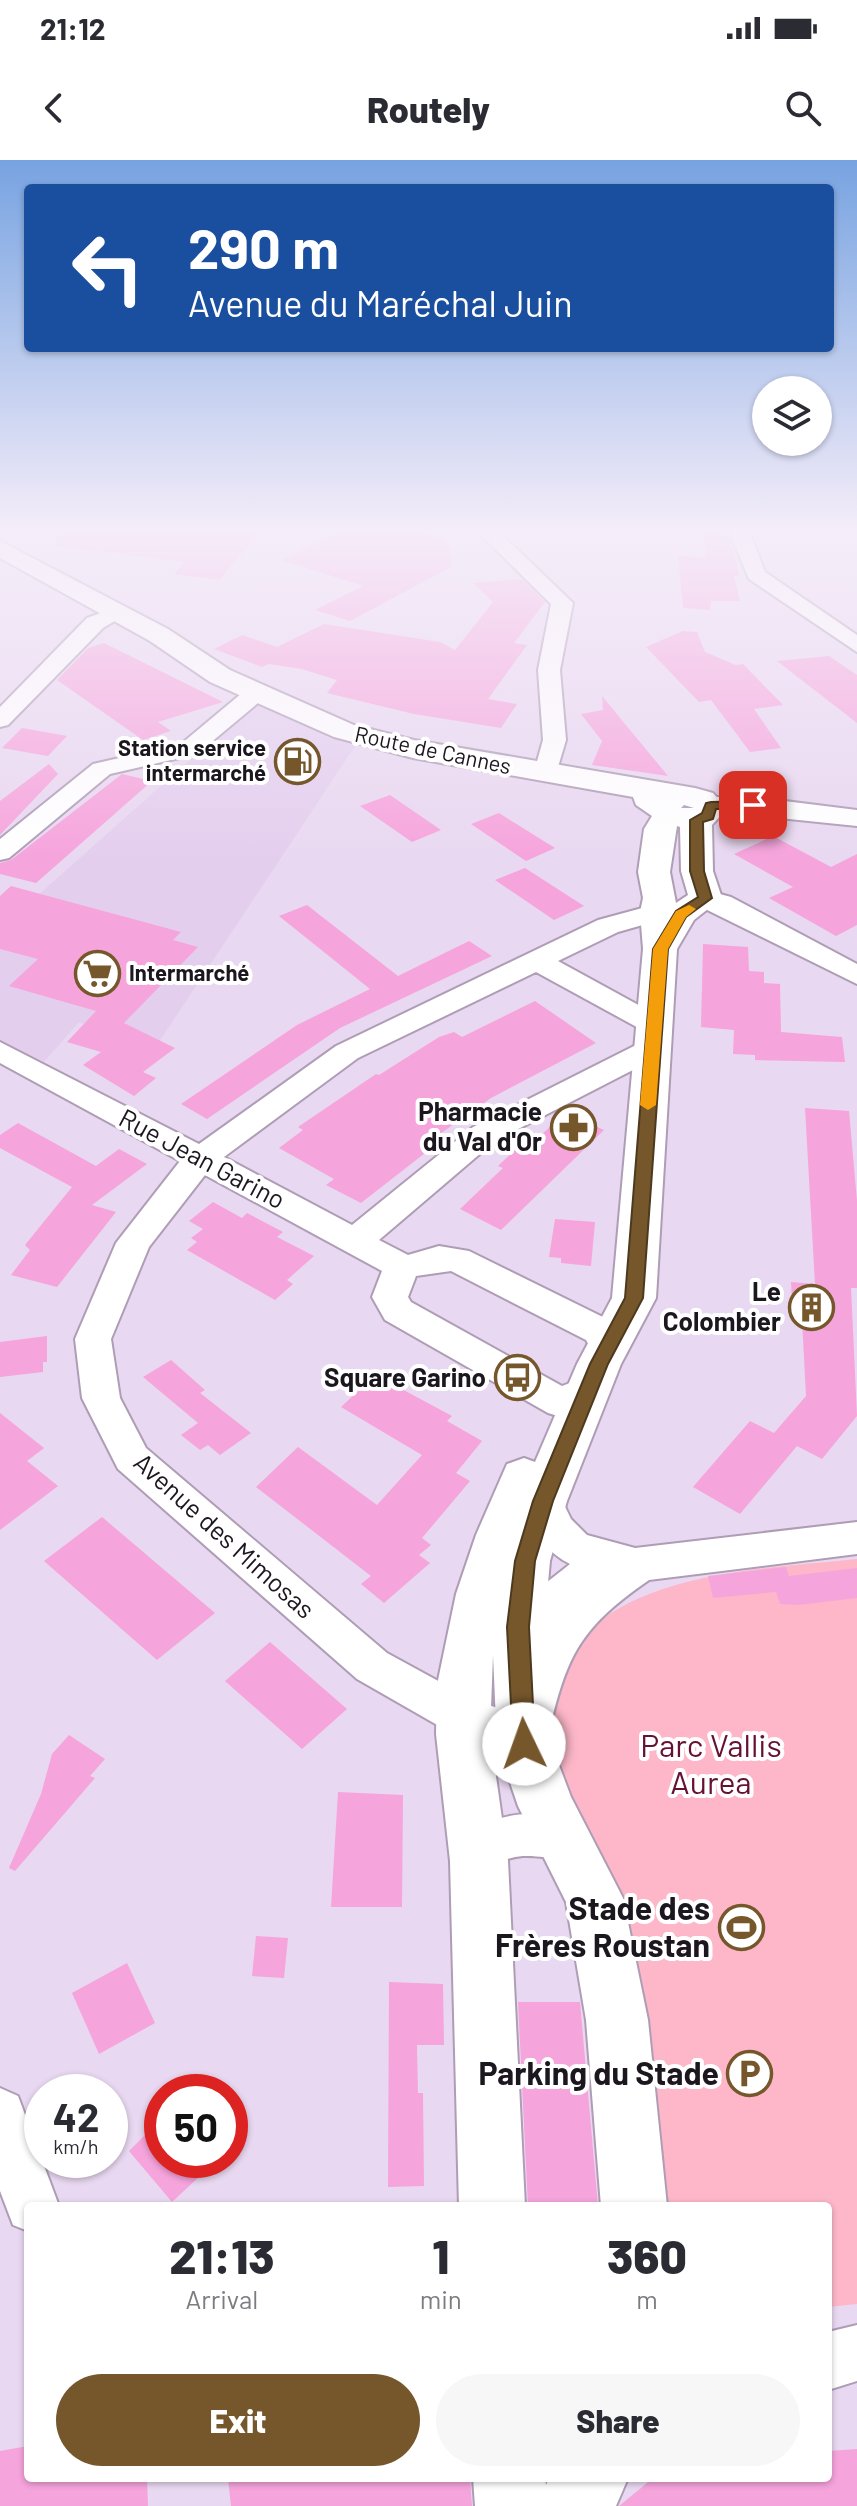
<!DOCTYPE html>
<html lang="en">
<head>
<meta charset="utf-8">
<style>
  body { margin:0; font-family:Barlow,sans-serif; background:#f7f7f7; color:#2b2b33; height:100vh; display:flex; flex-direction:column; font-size:30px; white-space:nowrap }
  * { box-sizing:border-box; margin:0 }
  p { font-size:26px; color:#7c7c81 }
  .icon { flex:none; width:44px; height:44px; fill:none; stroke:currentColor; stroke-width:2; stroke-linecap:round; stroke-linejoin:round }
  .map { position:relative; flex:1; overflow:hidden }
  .panel { position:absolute; left:24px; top:2042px; width:808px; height:280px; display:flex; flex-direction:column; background:#fff; border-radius:8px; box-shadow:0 2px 6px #0004 }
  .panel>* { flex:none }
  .banner { position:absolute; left:24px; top:24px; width:810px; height:168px; border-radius:8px; box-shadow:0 2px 6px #0004; background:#1a4fa0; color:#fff; overflow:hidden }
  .controls { position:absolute; left:752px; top:216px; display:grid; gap:16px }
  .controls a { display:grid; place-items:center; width:80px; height:80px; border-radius:50%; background:#fff; box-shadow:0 2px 6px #0004; font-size:40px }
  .speed { position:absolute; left:24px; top:1914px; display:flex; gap:16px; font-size:40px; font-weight:700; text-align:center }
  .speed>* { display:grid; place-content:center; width:104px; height:104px; border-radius:50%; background:#fff; box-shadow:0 2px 6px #0004; line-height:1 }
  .speed small { font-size:20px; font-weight:400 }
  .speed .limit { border:12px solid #d22; background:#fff; color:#111 }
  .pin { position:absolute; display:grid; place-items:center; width:68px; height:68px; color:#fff; margin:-34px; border-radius:16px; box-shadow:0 4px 12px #0006 }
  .me { position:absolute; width:88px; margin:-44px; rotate:357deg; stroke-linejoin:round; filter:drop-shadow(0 0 6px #0008) }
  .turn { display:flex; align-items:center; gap:28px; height:168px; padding:0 32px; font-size:36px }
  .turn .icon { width:104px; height:104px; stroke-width:2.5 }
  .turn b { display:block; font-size:56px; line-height:68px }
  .eta { display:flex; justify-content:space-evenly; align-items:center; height:136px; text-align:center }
  .eta b { font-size:48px; font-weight:800; line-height:56px }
  .primary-button { display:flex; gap:16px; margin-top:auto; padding:16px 32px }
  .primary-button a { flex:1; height:92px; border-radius:48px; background:#76572c; color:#fff; font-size:32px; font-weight:800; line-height:92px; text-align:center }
  .primary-button a+a { background:#f7f7f7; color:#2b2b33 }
  .status { display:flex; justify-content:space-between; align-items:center; height:56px; padding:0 40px; background:#fff; direction:ltr }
  .status svg { height:22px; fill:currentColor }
  header { display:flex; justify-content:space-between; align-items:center; height:104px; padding:0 32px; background:#fff; font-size:36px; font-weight:800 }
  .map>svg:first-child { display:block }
  .built { fill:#e4ceee }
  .green { fill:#fdb7c8 }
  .building { fill:#f6a4dc }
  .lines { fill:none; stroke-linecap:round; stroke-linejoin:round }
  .minor-casing { stroke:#ae9db5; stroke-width:4 }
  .major-casing { stroke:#ae9db5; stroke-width:4 }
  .minor { fill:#fff; fill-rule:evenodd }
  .major { fill:#fff; fill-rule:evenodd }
  .route { fill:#76572c; stroke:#4d391d; stroke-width:2 }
  .slow { fill:#f59e0b }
  .labels { text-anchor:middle; stroke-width:8; stroke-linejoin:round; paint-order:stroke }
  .far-poi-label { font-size:22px; font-weight:bold; fill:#1c161f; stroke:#fff; text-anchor:end }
  .far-street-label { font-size:22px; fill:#1c161f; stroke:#fff }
  .poi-label { font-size:26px; font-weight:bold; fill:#1c161f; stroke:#fff; text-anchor:end }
  .street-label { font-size:26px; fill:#1c161f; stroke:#fff }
  .near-park-label { font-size:32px; fill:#661033; stroke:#fff }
  .near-poi-label { font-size:32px; font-weight:bold; fill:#1c161f; stroke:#fff; text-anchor:end }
</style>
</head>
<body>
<div class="status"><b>21:12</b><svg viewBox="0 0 49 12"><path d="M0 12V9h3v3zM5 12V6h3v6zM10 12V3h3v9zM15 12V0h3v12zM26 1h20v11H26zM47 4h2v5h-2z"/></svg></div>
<header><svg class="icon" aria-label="back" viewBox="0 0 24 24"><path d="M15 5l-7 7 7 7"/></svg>Routely<svg class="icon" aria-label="search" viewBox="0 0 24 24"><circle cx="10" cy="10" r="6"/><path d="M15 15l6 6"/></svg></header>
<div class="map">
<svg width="857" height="2346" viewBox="0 0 857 2346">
  <rect width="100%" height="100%" fill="#e9d8f1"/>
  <polygon class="built" points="254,543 355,586 153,891 79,862 44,902 0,880 0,769"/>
  <path class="green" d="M857,1399v745l-29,3v-101h-168c-19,-113 -34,-228 -57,-341 -9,-43 -54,-89 -54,-134 -1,-159 195,-160 308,-172z"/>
  <g class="building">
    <polygon points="57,371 261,371 219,420 174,414 185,402 56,386"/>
    <polygon points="342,371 418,371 439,377 450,387 451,407 350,461 315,450 363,426 281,400"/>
    <polygon points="703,371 726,371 734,391 739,416 734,416 740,441 711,441 710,450 683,448 678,396 706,397"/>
    <polygon points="522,419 545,442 514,483 527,485 488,539 517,544 501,568 414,554 327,533 337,520 302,509 269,504 262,507 214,489 242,475 277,487 324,464 440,482 455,490 493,442 473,423"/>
    <polygon points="683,471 697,472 705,492 736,505 743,504 783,545 754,549 781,588 750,592 711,540 699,542 646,487"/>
    <polygon points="104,483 223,542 158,562 171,571 143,580 57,520 88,488"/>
    <polygon points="829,496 857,515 857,563 777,501"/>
    <polygon points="602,536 668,616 592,605 602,581 581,554 603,550"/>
    <polygon points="22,568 67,576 48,596 2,588"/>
    <polygon points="49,604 58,614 0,675 0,641"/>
    <polygon points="122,614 152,621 36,723 0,714 0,703 11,700"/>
    <polygon points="390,635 441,670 412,682 360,646"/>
    <polygon points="499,653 555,688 526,701 471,664"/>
    <polygon points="773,676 831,707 857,694 857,765 836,776 769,738 793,727 734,694"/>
    <polygon points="525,708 584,746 554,760 495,720"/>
    <polygon points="11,726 181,772 173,780 198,787 124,863 175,888 143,912 156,918 134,936 83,905 101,892 67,882 96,851 9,826 38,799 0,789 0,736"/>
    <polygon points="307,745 398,816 469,781 492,796 340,868 207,959 181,944 297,865 370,829 279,756"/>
    <polygon points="703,784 748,787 749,811 764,812 764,823 780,824 781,872 842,877 845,902 755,900 755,895 733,894 734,870 701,867"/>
    <polygon points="535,841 596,883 491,938 437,976 443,979 361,1043 326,1025 334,1019 279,988 303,970 298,967 376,914 379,915 439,877 454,872 462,877"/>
    <polygon points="805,948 849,951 857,1041 857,1128 851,1128 857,1256 822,1299 797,1286 740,1354 693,1327 750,1261 774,1273 806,1236 802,1159 793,1158 791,1122 815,1124"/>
    <polygon points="565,953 604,970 501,1070 460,1049 503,1008 498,1006 519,986 526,989"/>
    <polygon points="18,963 96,1006 119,989 147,1004 92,1045 116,1052 57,1127 11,1115 30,1090 25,1085 72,1027 0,988 0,975"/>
    <polygon points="213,1042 242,1058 247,1053 283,1072 277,1077 314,1096 287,1120 293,1124 275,1140 187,1090 197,1082 191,1078 203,1069 189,1061"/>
    <polygon points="555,1059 595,1062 591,1106 561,1103 561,1098 549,1097"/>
    <polygon points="47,1176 47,1202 43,1202 43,1212 0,1217 0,1182"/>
    <polygon points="171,1200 205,1230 200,1233 251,1273 220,1295 208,1285 200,1290 181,1275 198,1263 143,1217"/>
    <polygon points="372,1218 395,1230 398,1227 452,1256 447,1261 482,1281 456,1313 470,1321 422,1378 431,1385 419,1395 430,1403 384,1443 361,1424 371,1416 256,1327 298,1287 377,1345 422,1295 341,1247"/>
    <polygon points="0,1253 44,1288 27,1301 58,1326 0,1370"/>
    <polygon points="102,1357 215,1453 157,1500 44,1401"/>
    <polygon points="786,1407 789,1416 857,1408 857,1438 798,1445 780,1444 776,1432 713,1438 708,1416"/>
    <polygon points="270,1482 347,1549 302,1589 225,1521"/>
    <polygon points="69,1575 105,1599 90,1616 95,1618 15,1711 9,1708 41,1634 52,1594"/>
    <polygon points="338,1632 403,1635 402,1747 331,1747"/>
    <polygon points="256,1776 288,1778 284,1818 252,1816"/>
    <polygon points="127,1803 155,1863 99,1894 72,1833"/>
    <polygon points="389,1822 443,1824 444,1885 417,1885 418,1933 423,1933 424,2026 388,2027"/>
    <polygon points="518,1842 580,1842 598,2046 528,2046"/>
    <polygon points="162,1958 162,2000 217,2000 172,2042 129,1991"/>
    <polygon points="28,2286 28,2318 147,2318 148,2346 0,2346 0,2291"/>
    <polygon points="857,2289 857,2346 619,2346 653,2318 828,2318 828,2291"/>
    <polygon points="228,2318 470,2318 472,2346 231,2346"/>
  </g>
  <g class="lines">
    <defs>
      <g id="minor">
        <polygon points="477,371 498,371 573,443 560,510 566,580 555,617 546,619 534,612 543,580 538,510 551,444"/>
        <polygon points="729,371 749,371 765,412 857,475 857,492 749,419"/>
        <polygon points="117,447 125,448 128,453 103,468 8,565 0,567 0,547 87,458"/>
        <polygon points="256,526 267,533 264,538 197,594 110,614 9,698 0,700 0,679 93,604 181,584 248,528"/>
        <polygon points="711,637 753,637 857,650 857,666 702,650 698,645 702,640"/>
        <polygon points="705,730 731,737 857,804 857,824 695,744 691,738 695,732"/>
        <path d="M657,744l10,2 4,6 -4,6 -49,14 -60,29 106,58 5,6 -5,6h-20l-108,-59 -178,86 -134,99 128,68 121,-98 169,-85h22l4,6 -4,6 -169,87 -116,99 29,15 31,-9 30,5 144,71 13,25 -5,9 -13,4 -13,-4 -9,-16 -135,-69 -35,5 -8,21 3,5 151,84 26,-10 13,4 6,10 -6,10 -40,17 -13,-4 -163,-93 -13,-23 10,-26 -177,-96 -56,72 -38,92 9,59 26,50 241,205 86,47 37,12 27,-73c-16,13 -25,18 -44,12l-6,-13 6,-13 77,-61c-26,-12 -37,-37 -47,-63l6,-11 14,-5 14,5 14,29 16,16 48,13 222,-26v32l-208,26c-74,51 -83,79 -103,164l-6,14 -16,6 -38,-22 -40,-12 -89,-51 -239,-210 -36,-71 -7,-59 41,-96 64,-82 -180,-98v-21l199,102 137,-98 262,-126z"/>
        <path d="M479,1648l16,6 3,5c28,-9 55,-5 82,6l7,15 -7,15c-20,8 -35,0 -57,1 -25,2 -36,17 -61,7 -9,-18 -8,-31 1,-49z"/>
        <polygon points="0,1928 18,1936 59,2046 28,2046 28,2071 13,2065 0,2031"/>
        <polygon points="857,2165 857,2221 828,2230 828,2172"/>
      </g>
      <g id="major">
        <path d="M0,381l168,88 62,41 124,55 60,15 281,48 18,5 14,16 -15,16 1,46 9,27 -28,22 -17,29 -21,349 -35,66 -54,137 -17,60 -6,66 7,117 20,53 52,101 25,122 19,186h-66l-15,-186 -20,-118 -48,-96 -21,-62 -4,-89 -3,79 18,127 17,345h-66l-9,-345 -14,-127 1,-49 19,-91 20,-59 31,-71 17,-6 11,4 42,-98 35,-66 31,-349 -3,-37 3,-14 -5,-26 6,-43 8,-13 -16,-11 -3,-8 -220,-39 -79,-21 -124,-55 -60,-41 -150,-83zM684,645l10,3h-13zM677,666l3,1 1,44 7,24 -12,8 -6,-31z"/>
        <polygon points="473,2318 545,2318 546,2325 549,2318 628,2318 616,2346 475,2346"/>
      </g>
    </defs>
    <use href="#minor" class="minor-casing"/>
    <use href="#major" class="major-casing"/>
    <use href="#minor" class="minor"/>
    <use href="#major" class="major"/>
  </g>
  <linearGradient id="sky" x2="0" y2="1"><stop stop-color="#77a3e1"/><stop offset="0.53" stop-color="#f5edf9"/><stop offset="1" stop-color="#f5edf9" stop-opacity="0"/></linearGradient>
  <rect width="857" height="699" fill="url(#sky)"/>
  <polygon class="route" points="711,642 753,641 759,645 753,649 716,649 713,659 703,662 704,711 712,738 686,757 668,789 643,1138 608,1204 553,1341 535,1401 529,1467 535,1584 532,1591 524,1594 516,1591 513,1584 507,1467 515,1401 533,1341 590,1204 625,1138 653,789 676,751 698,737 690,711 690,660 702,653 706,643"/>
  <polygon class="slow" points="689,745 696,749 686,757 668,789 656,945 648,950 640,945 653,789 676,751"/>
  <defs>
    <symbol id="fuel-ring" viewBox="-11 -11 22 22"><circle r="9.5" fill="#fff" stroke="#76572c" stroke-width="1.5"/><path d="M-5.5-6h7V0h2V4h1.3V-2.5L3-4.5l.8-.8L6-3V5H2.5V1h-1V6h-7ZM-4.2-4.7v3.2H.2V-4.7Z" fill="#76572c"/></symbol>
    <symbol id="supermarket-ring" viewBox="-11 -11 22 22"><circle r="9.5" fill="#fff" stroke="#76572c" stroke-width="1.5"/><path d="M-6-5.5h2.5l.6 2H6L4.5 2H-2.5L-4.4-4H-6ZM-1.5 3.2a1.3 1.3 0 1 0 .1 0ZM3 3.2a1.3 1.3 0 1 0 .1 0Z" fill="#76572c"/></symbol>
    <symbol id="pharmacy-ring" viewBox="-11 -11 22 22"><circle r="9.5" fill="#fff" stroke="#76572c" stroke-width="1.5"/><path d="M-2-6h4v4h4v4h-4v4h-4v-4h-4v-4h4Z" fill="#76572c"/></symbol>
    <symbol id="building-ring" viewBox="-11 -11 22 22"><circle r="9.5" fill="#fff" stroke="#76572c" stroke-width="1.5"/><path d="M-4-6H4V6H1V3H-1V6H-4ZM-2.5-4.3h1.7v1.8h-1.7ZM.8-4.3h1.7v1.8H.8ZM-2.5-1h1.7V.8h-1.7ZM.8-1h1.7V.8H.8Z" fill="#76572c"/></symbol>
    <symbol id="bus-ring" viewBox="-11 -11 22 22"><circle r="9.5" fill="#fff" stroke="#76572c" stroke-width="1.5"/><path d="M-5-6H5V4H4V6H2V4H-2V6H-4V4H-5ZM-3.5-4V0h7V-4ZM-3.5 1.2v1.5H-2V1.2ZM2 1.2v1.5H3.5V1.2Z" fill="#76572c"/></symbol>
    <symbol id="stadium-ring" viewBox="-11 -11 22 22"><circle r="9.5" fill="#fff" stroke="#76572c" stroke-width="1.5"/><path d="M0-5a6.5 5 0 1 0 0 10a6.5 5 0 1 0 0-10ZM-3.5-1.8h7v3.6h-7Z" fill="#76572c"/></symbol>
    <symbol id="parking-ring" viewBox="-11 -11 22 22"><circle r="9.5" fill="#fff" stroke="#76572c" stroke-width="1.5"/><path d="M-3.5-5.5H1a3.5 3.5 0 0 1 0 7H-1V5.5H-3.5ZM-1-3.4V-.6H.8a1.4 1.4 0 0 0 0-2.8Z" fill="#76572c"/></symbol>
  </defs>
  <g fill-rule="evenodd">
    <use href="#fuel-ring" x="272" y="576" width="51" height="51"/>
    <use href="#supermarket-ring" x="72" y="788" width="51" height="51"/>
    <use href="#pharmacy-ring" x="548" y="942" width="51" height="51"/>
    <use href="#building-ring" x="786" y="1122" width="51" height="51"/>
    <use href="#bus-ring" x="492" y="1192" width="51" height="51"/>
    <use href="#stadium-ring" x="716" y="1742" width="51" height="51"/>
    <use href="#parking-ring" x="724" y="1888" width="51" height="51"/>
  </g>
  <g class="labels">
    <g class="far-poi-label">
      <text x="266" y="596">Station service<tspan x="266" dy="25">intermarché</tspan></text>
      <text x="129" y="821" text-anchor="start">Intermarché</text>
    </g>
    <g class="far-street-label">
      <text transform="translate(433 590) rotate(12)" y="8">Route de Cannes</text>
    </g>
    <g class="poi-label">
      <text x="542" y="961">Pharmacie<tspan x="542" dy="30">du Val d'Or</tspan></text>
      <text x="781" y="1141">Le<tspan x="781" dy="30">Colombier</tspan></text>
      <text x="486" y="1227">Square Garino</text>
    </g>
    <g class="street-label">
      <text transform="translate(202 999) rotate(28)" y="9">Rue Jean Garino</text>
      <text transform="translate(224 1376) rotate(42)" y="9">Avenue des Mimosas</text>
    </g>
    <g class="near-park-label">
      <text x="711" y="1597">Parc Vallis<tspan x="711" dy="37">Aurea</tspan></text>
    </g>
    <g class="near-poi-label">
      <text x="710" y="1760">Stade des<tspan x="710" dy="37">Frères Roustan</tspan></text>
      <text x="719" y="1925">Parking du Stade</text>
    </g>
  </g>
</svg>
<div class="controls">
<a><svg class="icon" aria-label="layers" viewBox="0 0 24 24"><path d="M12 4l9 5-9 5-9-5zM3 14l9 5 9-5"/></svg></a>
</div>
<div class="speed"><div>42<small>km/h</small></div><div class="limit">50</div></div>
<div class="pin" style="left:753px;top:645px;background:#d93025"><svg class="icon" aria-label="arrive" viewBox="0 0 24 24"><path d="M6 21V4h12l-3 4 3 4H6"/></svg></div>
<svg class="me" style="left:524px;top:1584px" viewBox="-20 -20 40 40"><circle r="19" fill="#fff"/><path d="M0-13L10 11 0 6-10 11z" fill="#76572c"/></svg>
<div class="banner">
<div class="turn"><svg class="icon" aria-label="left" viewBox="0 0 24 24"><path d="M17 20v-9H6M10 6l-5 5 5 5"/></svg><div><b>290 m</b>Avenue du Maréchal Juin</div></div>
</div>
<section class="panel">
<div class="eta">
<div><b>21:13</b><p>Arrival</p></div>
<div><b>1</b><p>min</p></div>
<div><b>360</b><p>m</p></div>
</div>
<div class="primary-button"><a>Exit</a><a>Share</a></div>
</section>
</div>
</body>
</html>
